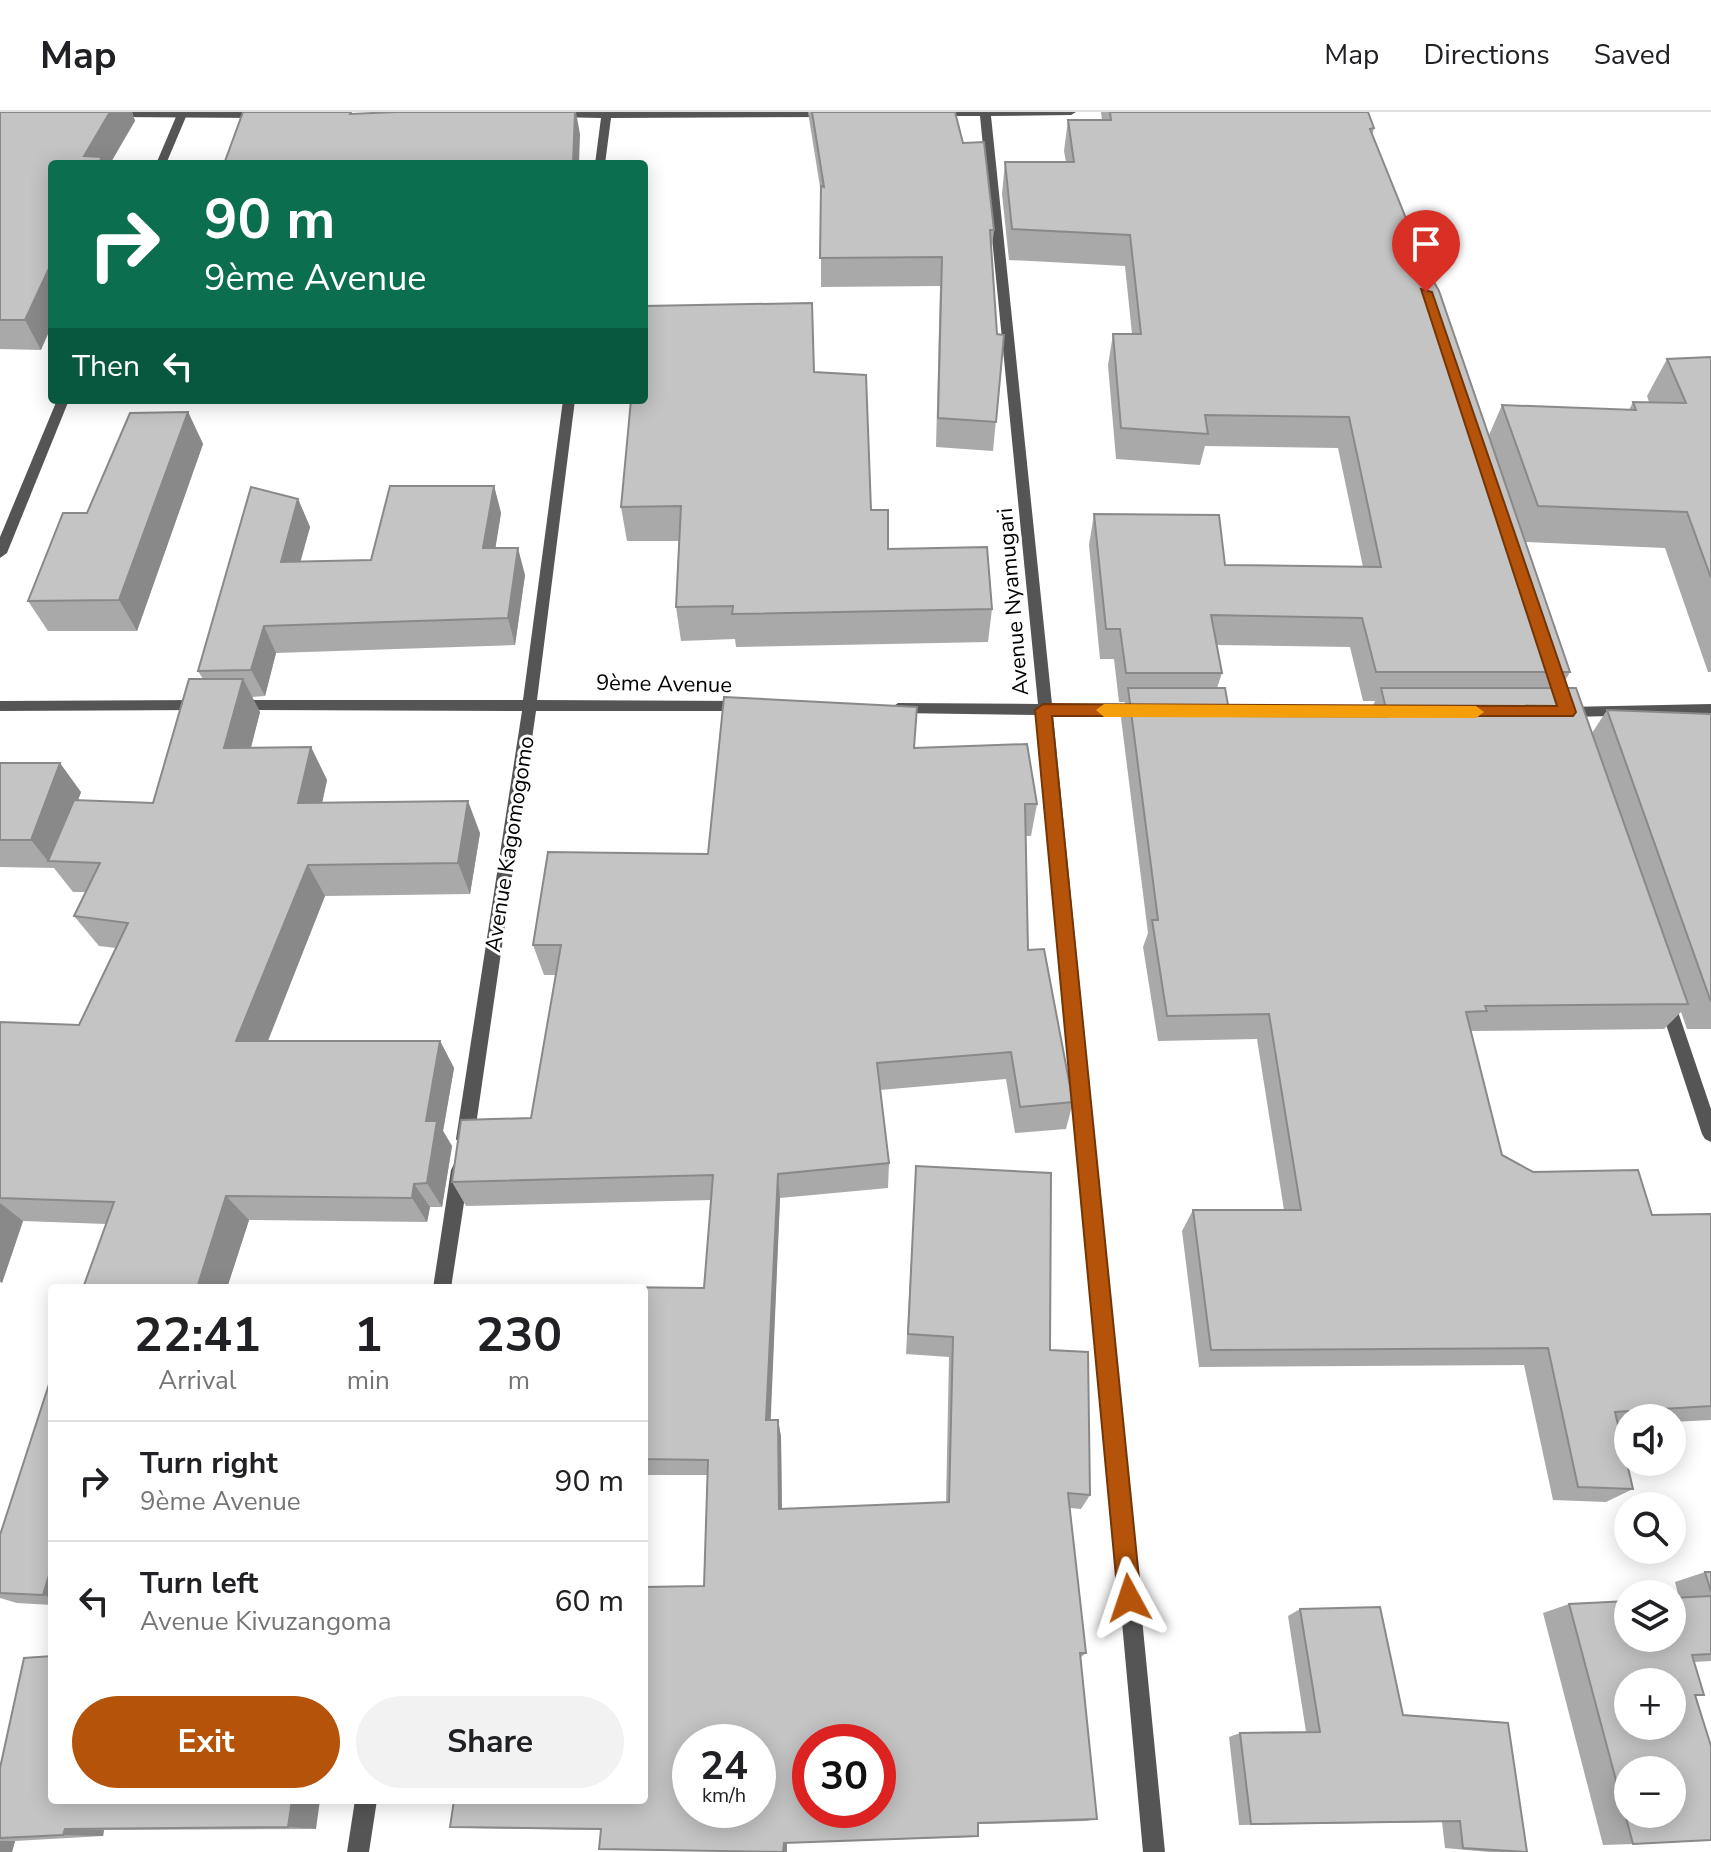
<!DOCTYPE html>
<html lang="en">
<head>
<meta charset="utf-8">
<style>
  body { margin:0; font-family:"Nunito Sans",sans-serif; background:#f2f2f2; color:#202124; height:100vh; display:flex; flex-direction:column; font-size:30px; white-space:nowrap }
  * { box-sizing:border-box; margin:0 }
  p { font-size:26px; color:#757577 }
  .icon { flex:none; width:44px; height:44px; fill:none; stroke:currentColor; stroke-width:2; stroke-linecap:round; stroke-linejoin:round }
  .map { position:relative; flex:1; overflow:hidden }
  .sheet { position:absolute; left:48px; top:1172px; width:600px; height:520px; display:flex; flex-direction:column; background:#fff; border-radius:8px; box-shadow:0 4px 20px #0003 }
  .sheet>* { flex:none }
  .banner { position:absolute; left:48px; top:48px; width:600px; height:244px; border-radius:8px; box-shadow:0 4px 20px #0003; background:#0b6e4f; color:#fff; overflow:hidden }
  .tools { position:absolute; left:1614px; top:1292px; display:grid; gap:16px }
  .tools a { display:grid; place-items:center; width:72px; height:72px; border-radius:50%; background:#fff; box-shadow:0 4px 20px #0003; font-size:40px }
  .speed { position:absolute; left:672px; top:1612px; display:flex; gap:16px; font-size:40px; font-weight:700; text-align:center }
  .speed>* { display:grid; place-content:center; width:104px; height:104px; border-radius:50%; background:#fff; box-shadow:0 4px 20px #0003; line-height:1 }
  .speed small { font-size:20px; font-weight:400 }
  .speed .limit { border:12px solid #d22; background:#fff; color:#111 }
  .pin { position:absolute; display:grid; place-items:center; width:68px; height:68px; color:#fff; margin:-82px -34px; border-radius:50% 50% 50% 0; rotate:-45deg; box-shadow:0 0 8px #0007 }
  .pin .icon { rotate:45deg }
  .me { position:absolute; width:88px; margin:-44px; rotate:355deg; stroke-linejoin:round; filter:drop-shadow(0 0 6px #0008) }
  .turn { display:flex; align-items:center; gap:28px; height:168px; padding:0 24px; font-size:36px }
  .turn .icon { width:104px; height:104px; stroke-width:2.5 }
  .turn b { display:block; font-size:56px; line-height:68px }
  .then { display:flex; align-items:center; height:76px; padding:0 24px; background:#0003; gap:16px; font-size:30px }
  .eta { display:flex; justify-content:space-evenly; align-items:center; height:136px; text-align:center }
  .eta b { font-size:48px; font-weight:700; line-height:56px }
  .action { display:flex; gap:16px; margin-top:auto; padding:16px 24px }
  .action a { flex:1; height:92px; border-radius:48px; background:#b45309; color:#fff; font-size:32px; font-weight:700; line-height:92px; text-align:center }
  .action a+a { background:#f2f2f2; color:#202124 }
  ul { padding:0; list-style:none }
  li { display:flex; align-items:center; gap:24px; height:120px; padding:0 24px; border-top:2px solid #e0e0e0 }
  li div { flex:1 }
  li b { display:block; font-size:30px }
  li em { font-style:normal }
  header { display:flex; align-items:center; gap:48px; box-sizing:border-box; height:112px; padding:0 40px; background:#fff; border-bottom:2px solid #e0e0e0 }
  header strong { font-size:38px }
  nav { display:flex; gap:44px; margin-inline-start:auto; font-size:28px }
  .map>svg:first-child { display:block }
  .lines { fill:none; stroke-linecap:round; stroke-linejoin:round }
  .minor { fill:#555; fill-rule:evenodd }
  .tertiary { fill:#555; fill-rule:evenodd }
  .wall { fill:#a9a9a9; fill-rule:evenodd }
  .shaded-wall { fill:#898989 }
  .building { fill:#c4c4c4; stroke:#898989; stroke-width:2; fill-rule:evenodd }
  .route { fill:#b45309; stroke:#753606; stroke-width:2 }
  .slow { fill:#f59e0b }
  .labels { text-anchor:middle; stroke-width:6; stroke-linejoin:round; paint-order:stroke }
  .street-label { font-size:22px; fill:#000; stroke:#fff }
</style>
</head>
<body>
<header>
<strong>Map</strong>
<nav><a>Map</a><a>Directions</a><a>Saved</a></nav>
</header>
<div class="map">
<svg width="1711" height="1740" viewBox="0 0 1711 1740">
  <rect width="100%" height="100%" fill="#fff"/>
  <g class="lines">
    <g class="minor">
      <polygon points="110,0 262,0 267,3 262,6 114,5 110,4"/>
      <polygon points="558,0 834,0 835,2 830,5 611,6 605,52 595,52 601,6 554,5 553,3"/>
      <polygon points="930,0 1076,0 1071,3 991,4 1052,592 1142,594 1149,599 1142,604 1053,603 1165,1740 1143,1740 1039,603 898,601 891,596 898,591 1038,592 980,4 934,4"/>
      <polygon points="563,288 575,288 537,588 742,589 749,594 742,599 536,599 474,1027 471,1032 465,1035 459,1032 456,1027 522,599 238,598 231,593 238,588 523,588"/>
      <polygon points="202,588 209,593 202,598 0,599 0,589"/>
      <polygon points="1711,592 1711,602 1566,605 1559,600 1566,595"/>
      <polygon points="1210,594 1390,594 1397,599 1390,604 1210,604 1203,599"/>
      <polygon points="1666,881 1672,883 1674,888 1711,997 1711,1030 1705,1027 1702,1022 1658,888 1660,883"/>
      <polygon points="460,1050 466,1052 469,1058 451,1176 433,1176 451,1058 454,1052"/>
      <polygon points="355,1688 377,1688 369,1740 347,1740"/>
    </g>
    <g class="tertiary">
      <polygon points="178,0 188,0 166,52 156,52"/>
      <polygon points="57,288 69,288 7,441 0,446 0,425"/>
    </g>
  </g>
  <g class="wall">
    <polygon points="0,0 132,0 135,9 52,52 41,238 0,237"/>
    <polygon points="808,0 955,0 963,31 994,118 991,144 997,222 1004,223 993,339 936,335 940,174 821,175 821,81"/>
    <path d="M1101,0h267l6,16 -2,7 117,300 13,-30 127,5 4,-8h16l-2,-6 20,-37 44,-2v315h-3l-43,-124 -139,-6 44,130 -9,16 31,45 15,-23 104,4v315h-24l-6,-17 -17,17 -192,2 -1,1 31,123 31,17 119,43 59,-1v206l-39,2v-4h-44v7h-10l15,64 -27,13 -53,-2 -29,-135 -325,2 -17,-136 11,-21h91l-27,-171 -99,2 -15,-94 5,-14 -27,-215 4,-16h-6l-5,-43h-14l-11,-114 5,-31 131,51 138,2 -25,-119 -133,-2 -5,19 -84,-6 -8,-94 5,-31h19l-7,-68 -116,-6 -7,-66 3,-32h61l-2,-11 4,-31h34zM1217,533l133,2 13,54h12l-7,16 -138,-1 -13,-28 5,-15z"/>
    <polygon points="814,260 888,437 992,497 988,530 736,535 735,527 681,529 676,495 680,429 627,429 621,395"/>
    <polygon points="188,300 203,332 137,519 48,519 28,489"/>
    <polygon points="494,374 501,401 495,436 525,463 515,533 276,541 265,584 252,585 260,600 251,636 311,635 327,668 322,691 480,721 470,782 325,784 268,929 440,929 454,956 443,1019 452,1034 442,1095 430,1095 427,1110 249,1108 227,1176 83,1176 106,1112 23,1109 2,1171 0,1170 0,910 79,913 116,836 99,834 74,804 86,780 73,780 54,756 0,755 0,651 81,680 78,688 153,691 203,567 198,559 298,387 310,415 300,449 371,448"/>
    <polygon points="915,636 1037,692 1031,724 1026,724 1028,838 1073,990 1066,1017 1015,1021 1006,967 880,978 889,1051 888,1076 780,1086 770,1308 778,1308 781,1325 782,1397 946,1391 949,1245 906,1242 916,1054 1050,1238 1090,1383 1081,1397 1070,1396 1086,1541 1080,1546 1097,1707 1086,1709 978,1712 978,1724 973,1725 787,1731 787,1740 599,1737 601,1718 468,1716 450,1715 704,1474 708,1363 644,1363 644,1176 704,1176 711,1088 466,1094 452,1070 531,1006 556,863 544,863 533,833"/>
    <polygon points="52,1263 52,1493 17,1491 0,1486 0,1423"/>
    <polygon points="1705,1460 1711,1460 1711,1549 1694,1550 1704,1583 1696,1584 1633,1732 1603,1733 1543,1501 1569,1492 1679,1486 1675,1470"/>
    <polygon points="1300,1497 1403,1603 1527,1740 1489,1740 1445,1736 1442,1710 1239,1713 1229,1625 1240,1621 1306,1620 1288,1504"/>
    <polygon points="0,1656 52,1688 316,1717 104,1718 103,1724 15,1729 12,1740 0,1740"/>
  </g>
  <g class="shaded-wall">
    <polygon points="110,0 132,0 135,9 110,52 88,52 84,44"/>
    <polygon points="575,0 576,0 580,22 579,52 573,52"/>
    <polygon points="52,150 52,213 41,238 25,208"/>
    <polygon points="188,300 203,332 137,519 119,488"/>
    <polygon points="494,374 501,401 491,464 483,436"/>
    <polygon points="298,387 310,415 293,477 281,450"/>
    <polygon points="518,436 525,463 515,533 508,506"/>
    <polygon points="264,514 276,541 265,584 251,558"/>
    <polygon points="243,567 260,600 242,669 224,636"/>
    <polygon points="311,635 327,668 315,723 298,691"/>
    <polygon points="60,651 81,680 56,749 48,749 31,728"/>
    <polygon points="468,689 480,721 470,782 458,751"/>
    <polygon points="308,753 325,784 257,956 236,929"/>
    <polygon points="440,929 454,956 443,1019 452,1034 442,1095 427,1071 426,1009"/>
    <polygon points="778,1062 780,1086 770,1325 766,1308"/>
    <polygon points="414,1072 430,1095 427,1110 412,1086"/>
    <polygon points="226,1084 249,1108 227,1176 197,1176"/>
    <polygon points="0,1091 23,1109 2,1171 0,1169"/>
    <polygon points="778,1308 781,1325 782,1411 779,1397"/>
    <polygon points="52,1453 52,1486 43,1483"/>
    <polygon points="292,1688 320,1688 316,1717 288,1715"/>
    <polygon points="65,1717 104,1718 103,1724 63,1723"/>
    <polygon points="0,1729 15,1729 12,1740 0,1740"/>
    <polygon points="784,1731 787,1731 787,1740 783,1740"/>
  </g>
  <g class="building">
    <polygon points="0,0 110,0 84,44 102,45 98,52 52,52 52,150 25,208 0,208"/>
    <polygon points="243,0 351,0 350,2 396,0 575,0 573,52 224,52"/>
    <polygon points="812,0 955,0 963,31 984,30 994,118 990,118 997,222 1004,223 996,310 938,306 942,145 820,146 821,74 824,75"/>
    <polygon points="1110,0 1368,0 1374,16 1370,17 1426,156 1439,179 1570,560 1376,560 1362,506 1211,503 1222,561 1126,561 1120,517 1106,517 1094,402 1219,403 1225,453 1381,455 1349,305 1205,303 1208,322 1121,316 1113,222 1141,222 1130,123 1012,117 1005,50 1074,50 1068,8 1111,8"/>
    <polygon points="812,191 814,260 866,263 871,398 888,398 888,437 987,435 992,497 732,502 733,494 676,495 681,394 621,395 631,288 644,288 644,194"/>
    <polygon points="1711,245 1711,466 1687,400 1538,394 1502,293 1636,298 1633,290 1686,291 1667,247"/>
    <polygon points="188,300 119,488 28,489 63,401 87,401 130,301"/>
    <polygon points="390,374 494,374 483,436 518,436 508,506 264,514 251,558 198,559 251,375 298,387 281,450 371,448"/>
    <polygon points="189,567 243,567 224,636 311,635 298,691 468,689 458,751 308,753 236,929 440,929 426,1009 437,1009 427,1071 414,1072 412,1086 226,1084 197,1176 83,1176 114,1090 0,1086 0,910 79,913 128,811 74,804 100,751 48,749 74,688 153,691"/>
    <polygon points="1128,576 1225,576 1230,604 1388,605 1381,576 1576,576 1688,892 1485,894 1487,899 1466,900 1502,1043 1533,1060 1638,1058 1652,1103 1711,1102 1711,1294 1615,1300 1633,1377 1578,1375 1548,1236 1211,1238 1193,1098 1301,1098 1269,902 1167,904 1152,808 1158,808"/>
    <path d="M724,585l193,10 -3,41 113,-4 10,60h-12l3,146 16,-1 29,153 -53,5 -9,-55 -134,11 12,100 -111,11 -12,246h12l1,89 170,-7 4,-165 -45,-3 8,-168 135,7 -1,177 38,2 2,143 -22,-2 18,160h-6l17,166 -119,4v13l-194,7 -1,9 -184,-3 2,-20 -151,-2 4,-27h190v-213l60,-1 4,-126 -64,-1v-171h-126v-2l186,2 9,-113 -261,7 9,-62 70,-2 30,-173h-28l15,-93 160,2zM690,1630h68v68h-68zM810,1630h68v68h-68z"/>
    <polygon points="1607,598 1711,602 1711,890"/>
    <polygon points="0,651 60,651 31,728 0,728"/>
    <polygon points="52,1263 52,1453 43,1483 0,1481 0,1423"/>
    <polygon points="1705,1460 1711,1460 1711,1480"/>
    <path d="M1711,1484v58l-19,1 12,40h-9l16,51v94l-78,4 -64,-240 59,-3v37h44v-40zM1628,1570h44v44h-44zM1628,1658h44v44h-44z"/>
    <polygon points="1380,1495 1403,1603 1508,1611 1527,1740 1463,1736 1460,1709 1251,1712 1240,1621 1320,1620 1300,1497"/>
    <polygon points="52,1544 52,1688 292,1688 288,1715 65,1717 63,1723 0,1726 0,1656 24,1546"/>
  </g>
  <polygon class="route" points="1421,177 1432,180 1576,600 1573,604 1052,604 1141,1486 1137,1494 1129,1498 1121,1494 1118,1486 1035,598 1043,592 1557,594"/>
  <polygon class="slow" points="1104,592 1476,594 1484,600 1476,606 1104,605 1096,598"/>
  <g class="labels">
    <g class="street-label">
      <text transform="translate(1012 490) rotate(-95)" y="8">Avenue Nyamugari</text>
      <text transform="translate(664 571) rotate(1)" y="8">9ème Avenue</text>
      <text transform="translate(509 732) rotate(-81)" y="8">Avenue Kagomogomo</text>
    </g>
  </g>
</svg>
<div class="tools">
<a><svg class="icon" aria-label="sound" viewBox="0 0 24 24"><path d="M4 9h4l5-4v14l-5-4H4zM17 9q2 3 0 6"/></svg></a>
<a><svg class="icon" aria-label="search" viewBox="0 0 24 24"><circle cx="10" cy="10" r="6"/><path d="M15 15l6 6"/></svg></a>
<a><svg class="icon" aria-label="layers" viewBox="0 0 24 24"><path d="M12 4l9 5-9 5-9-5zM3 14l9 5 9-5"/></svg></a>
<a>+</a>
<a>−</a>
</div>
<div class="speed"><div>24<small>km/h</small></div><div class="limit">30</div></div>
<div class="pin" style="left:1426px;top:180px;background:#d93025"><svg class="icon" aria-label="arrive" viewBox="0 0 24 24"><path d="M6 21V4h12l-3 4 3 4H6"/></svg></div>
<svg class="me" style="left:1129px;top:1486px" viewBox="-20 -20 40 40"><path d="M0-17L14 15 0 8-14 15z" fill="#b45309" stroke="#fff" stroke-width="4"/></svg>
<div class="banner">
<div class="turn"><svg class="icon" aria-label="right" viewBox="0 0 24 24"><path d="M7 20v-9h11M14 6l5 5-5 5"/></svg><div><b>90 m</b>9ème Avenue</div></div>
<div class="then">Then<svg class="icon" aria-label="left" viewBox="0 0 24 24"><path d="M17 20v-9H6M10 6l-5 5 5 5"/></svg></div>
</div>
<section class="sheet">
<div class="eta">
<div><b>22:41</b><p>Arrival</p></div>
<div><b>1</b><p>min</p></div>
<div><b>230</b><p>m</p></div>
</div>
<ul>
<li><svg class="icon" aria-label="right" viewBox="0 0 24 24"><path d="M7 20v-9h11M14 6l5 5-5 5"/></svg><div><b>Turn right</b><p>9ème Avenue</p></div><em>90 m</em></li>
<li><svg class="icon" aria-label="left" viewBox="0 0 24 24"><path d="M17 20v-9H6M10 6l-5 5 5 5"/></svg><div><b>Turn left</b><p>Avenue Kivuzangoma</p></div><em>60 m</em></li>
</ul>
<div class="action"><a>Exit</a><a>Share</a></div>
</section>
</div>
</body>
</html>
